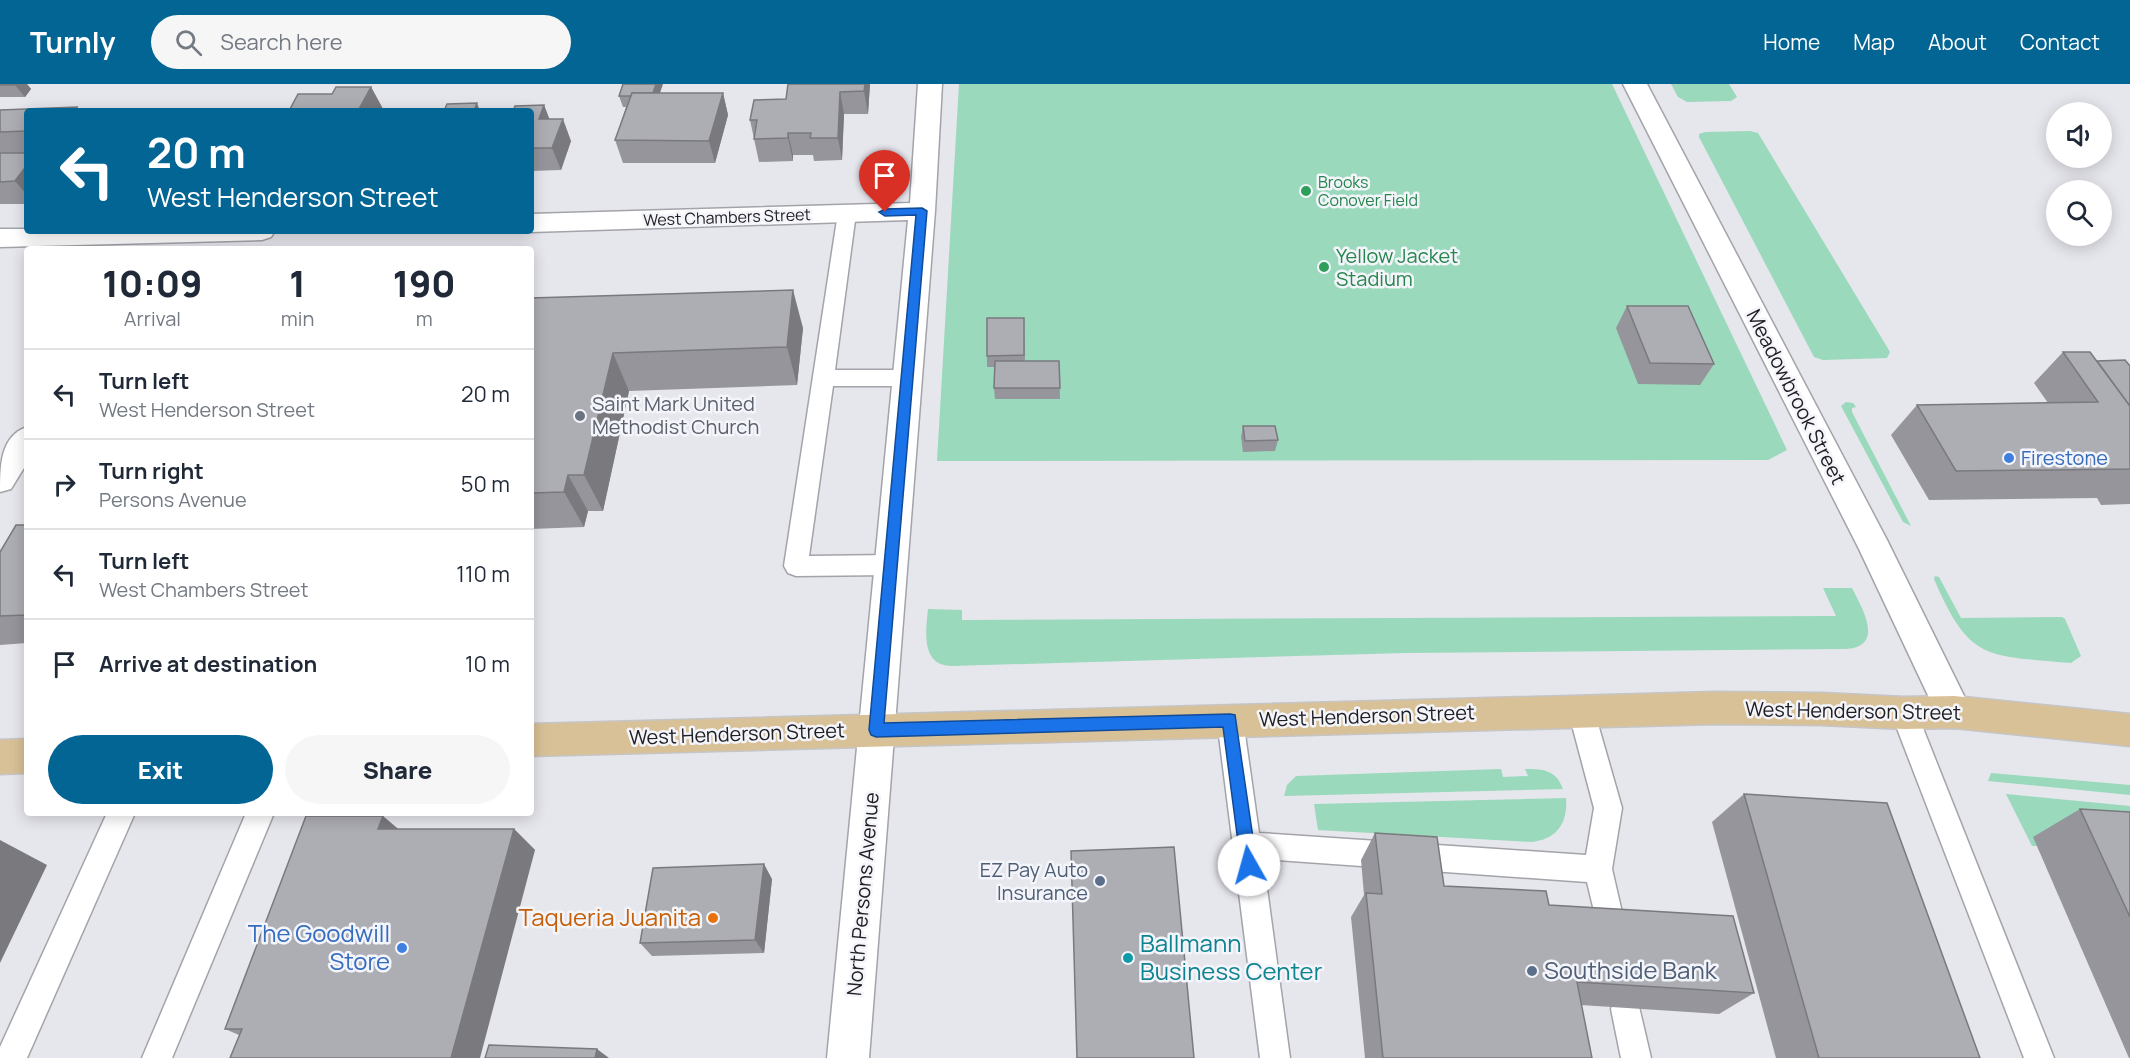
<!DOCTYPE html>
<html lang="en">
<head>
<meta charset="utf-8">
<style>
  body { margin:0; font-family:Manrope,sans-serif; background:#f6f6f7; color:#1f2937; height:100vh; display:flex; flex-direction:column; font-size:22px; white-space:nowrap }
  * { box-sizing:border-box; margin:0 }
  p { font-size:20px; color:#747a83 }
  .icon { flex:none; width:33px; height:33px; fill:none; stroke:currentColor; stroke-width:2; stroke-linecap:round; stroke-linejoin:round }
  .map { position:relative; flex:1; overflow:hidden }
  .drawer { position:absolute; left:24px; top:162px; width:510px; height:570px; display:flex; flex-direction:column; background:#fff; border-radius:6px; box-shadow:0 3px 15px #0003 }
  .drawer>* { flex:none }
  .top-card { position:absolute; left:24px; top:24px; width:510px; height:126px; border-radius:6px; box-shadow:0 3px 15px #0003; background:#036594; color:#fff; overflow:hidden }
  .controls { position:absolute; left:2046px; top:18px; display:grid; gap:12px }
  .controls a { display:grid; place-items:center; width:66px; height:66px; border-radius:50%; background:#fff; box-shadow:0 3px 15px #0003; font-size:30px }
  .pin { position:absolute; display:grid; place-items:center; width:51px; height:51px; color:#fff; margin:-62px -26px; border-radius:50% 50% 50% 0; rotate:-45deg; box-shadow:0 0 6px #0007 }
  .pin .icon { rotate:45deg }
  .me { position:absolute; width:66px; margin:-33px; rotate:353deg; stroke-linejoin:round; filter:drop-shadow(0 0 4px #0008) }
  .turn { display:flex; align-items:center; gap:21px; height:126px; padding:0 24px; font-size:27px }
  .turn .icon { width:78px; height:78px; stroke-width:2.5 }
  .turn b { display:block; font-size:42px; line-height:51px }
  .eta { display:flex; justify-content:space-evenly; align-items:center; height:102px; text-align:center }
  .eta b { font-size:36px; font-weight:800; line-height:42px }
  .primary-button { display:flex; gap:12px; margin-top:auto; padding:12px 24px }
  .primary-button a { flex:1; height:69px; border-radius:36px; background:#036594; color:#fff; font-size:24px; font-weight:800; line-height:69px; text-align:center }
  .primary-button a+a { background:#f6f6f7; color:#1f2937 }
  ul { padding:0; list-style:none }
  li { display:flex; align-items:center; gap:18px; height:90px; padding:0 24px; border-top:2px solid #e0e1e3 }
  li div { flex:1 }
  li b { display:block; font-size:22px }
  li em { font-style:normal }
  header { display:flex; align-items:center; gap:36px; box-sizing:border-box; height:84px; padding:0 30px; background:#036594; color:#fff }
  header strong { font-size:28px }
  nav { display:flex; gap:33px; margin-inline-start:auto; font-size:21px }
  .search { width:420px; height:54px; background:#f6f6f7; display:flex; align-items:center; gap:15px; box-sizing:border-box; padding:0 21px; border-radius:33px; color:#747a83; font-size:22px }
  .map>svg:first-child { display:block }
  .green { fill:#9ad9bc }
  .lines { fill:none; stroke-linecap:round; stroke-linejoin:round }
  .service-casing { stroke:#a3a3aa; stroke-width:3 }
  .minor-casing { stroke:#a3a3aa; stroke-width:3 }
  .primary-casing { stroke:#c5c5c6; stroke-width:3 }
  .service { fill:#fff; fill-rule:evenodd }
  .minor { fill:#fff; fill-rule:evenodd }
  .primary { fill:#d9c197; fill-rule:evenodd }
  .wall { fill:#95959b }
  .shaded-wall { fill:#79797e }
  .building { fill:#adadb4; stroke:#79797e; stroke-width:1.5 }
  .route { fill:#1a73e8; stroke:#114b97; stroke-width:1.5 }
  .leisure-dot { fill:#2e9e5b; stroke:#f4f4fb; stroke-width:2 }
  .worship-dot { fill:#6b7280; stroke:#f4f4fb; stroke-width:2 }
  .shop-dot { fill:#3f7fe0; stroke:#f4f4fb; stroke-width:2 }
  .service-dot { fill:#5c6f8a; stroke:#f4f4fb; stroke-width:2 }
  .food-dot { fill:#e8710a; stroke:#f4f4fb; stroke-width:2 }
  .culture-dot { fill:#0f9aa8; stroke:#f4f4fb; stroke-width:2 }
  .labels { text-anchor:middle; stroke-width:5; stroke-linejoin:round; paint-order:stroke }
  .far-leisure-label { font-size:16px; fill:#27864d; stroke:#f4f4fb; text-anchor:start }
  .far-street-label { font-size:16px; fill:#202023; stroke:#f4f4fb }
  .leisure-label { font-size:20px; fill:#27864d; stroke:#f4f4fb; text-anchor:start }
  .street-label { font-size:20px; fill:#202023; stroke:#f4f4fb }
  .worship-label { font-size:20px; fill:#5b616d; stroke:#f4f4fb; text-anchor:start }
  .shop-label { font-size:20px; fill:#366cbe; stroke:#f4f4fb; text-anchor:start }
  .service-label { font-size:20px; fill:#4e5e75; stroke:#f4f4fb; text-anchor:end }
  .near-food-label { font-size:24px; fill:#c56008; stroke:#f4f4fb; text-anchor:end }
  .near-shop-label { font-size:24px; fill:#366cbe; stroke:#f4f4fb; text-anchor:end }
  .near-culture-label { font-size:24px; fill:#0d838f; stroke:#f4f4fb; text-anchor:start }
  .near-service-label { font-size:24px; fill:#4e5e75; stroke:#f4f4fb; text-anchor:start }
</style>
</head>
<body>
<header>
<strong>Turnly</strong>
<div class="search"><svg class="icon" aria-label="search" viewBox="0 0 24 24"><circle cx="10" cy="10" r="6"/><path d="M15 15l6 6"/></svg>Search here</div>
<nav><a>Home</a><a>Map</a><a>About</a><a>Contact</a></nav>
</header>
<div class="map">
<svg width="2130" height="974" viewBox="0 0 2130 974">
  <rect width="100%" height="100%" fill="#e6e6ed"/>
  <g class="green">
    <polygon points="959,0 1612,0 1787,366 1768,376 937,377"/>
    <polygon points="1671,0 1729,0 1737,13 1731,17 1687,18 1678,13"/>
    <polygon points="1750,47 1758,49 1890,268 1887,274 1823,276 1814,273 1699,53 1699,50 1705,48"/>
    <polygon points="1846,318 1853,319 1856,323 1852,324 1852,328 1911,442 1903,438 1841,322"/>
    <path d="M1935,492l4,1 22,41 101,-1 3,2 16,37 -10,7c-84,-8 -101,0 -137,-84z"/>
    <path d="M1823,504h29c10,20 34,59 -7,61l-441,4 -452,13c-32,0 -26,-36 -24,-57l34,1v10l874,-4z"/>
    <path d="M1501,685l2,8 25,-1 -3,-7c19,0 31,1 38,20l-279,7 3,-11 9,-9z"/>
    <polygon points="1991,689 2130,701 2130,711 1988,697"/>
    <polygon points="2006,710 2130,722 2130,758 2034,753 2038,762 2032,762"/>
    <path d="M1566,714c2,25 -9,41 -34,44l-214,-12 -4,-26z"/>
  </g>
  <g class="lines">
    <defs>
      <g id="service">
        <polygon points="847,123 854,125 856,129 835,286 908,286 916,289 919,294 916,299 908,302 833,302 809,472 891,471 899,474 903,481 899,488 891,491 796,492 788,489 784,482 838,129 840,125"/>
        <polygon points="1581,614 1590,618 1594,626 1622,724 1612,785 1627,850 1622,860 1612,864 1602,860 1587,798 1263,775 1290,974 1260,974 1217,636 1221,628 1230,624 1239,628 1243,636 1259,749 1586,771 1594,724 1568,626 1572,618"/>
        <polygon points="1904,617 1913,621 1917,629 2054,974 2024,974 1891,629 1895,621"/>
        <polygon points="107,729 135,729 27,974 0,974 0,963"/>
        <polygon points="246,729 274,729 172,974 142,974"/>
        <polygon points="1626,910 1637,914 1651,974 1621,974 1611,925 1615,914"/>
      </g>
      <g id="minor">
        <polygon points="918,0 942,0 935,127 869,974 827,974 908,136 531,148 529,147 531,147 531,130 910,119"/>
        <polygon points="1623,0 1647,0 1887,456 1972,628 1967,639 1954,644 1941,639 1859,465"/>
        <polygon points="0,145 27,145 27,147 275,147 271,153 262,156 0,163"/>
        <path d="M27,343v36l-16,26 -11,3c0,-25 0,-56 27,-65z"/>
      </g>
      <g id="primary">
        <polygon points="1714,608 1822,609 1904,613 1954,612 2130,630 2130,662 1954,644 1904,645 1822,641 1714,640 531,672 531,640"/>
        <polygon points="27,655 27,689 0,690 0,656"/>
      </g>
    </defs>
    <use href="#service" class="service-casing"/>
    <use href="#minor" class="minor-casing"/>
    <use href="#primary" class="primary-casing"/>
    <use href="#service" class="service"/>
    <use href="#minor" class="minor"/>
    <use href="#primary" class="primary"/>
  </g>
  <g class="wall">
    <polygon points="0,0 27,0 31,5 25,13 0,13"/>
    <polygon points="870,0 868,30 844,30 842,76 814,77 813,71 793,71 793,77 759,78 750,36 786,15"/>
    <polygon points="371,3 383,25 382,27 289,27 332,10"/>
    <polygon points="660,9 723,9 728,31 715,79 623,79 615,56 626,23 623,23 619,12"/>
    <polygon points="544,21 549,35 571,57 561,86 531,87 531,27"/>
    <polygon points="77,23 81,27 27,27 27,120 0,120 0,26"/>
    <polygon points="531,214 803,244 797,301 629,307 603,427 588,427 584,443 531,445"/>
    <polygon points="1627,222 1714,280 1700,301 1638,300 1616,244"/>
    <polygon points="1024,234 1025,277 1059,277 1060,315 995,315 994,304 995,283 987,283 987,272"/>
    <polygon points="2063,268 2097,277 2130,282 2130,420 2101,421 2097,414 1929,416 1891,351 1917,321 2048,319 2034,299"/>
    <polygon points="1243,342 1278,356 1275,367 1243,368 1241,353"/>
    <polygon points="27,441 27,559 0,561 0,468"/>
    <polygon points="1744,710 1980,974 1776,974 1712,738"/>
    <polygon points="2080,725 2130,728 2130,974 2129,974 2033,753"/>
    <polygon points="398,745 514,745 535,766 239,951 225,945"/>
    <polygon points="1375,749 1444,802 1754,909 1719,930 1581,921 1592,974 1365,974 1351,833 1364,811 1361,776"/>
    <polygon points="772,795 764,869 652,872 640,859"/>
  </g>
  <g class="shaded-wall">
    <polygon points="16,0 27,0 31,5 25,13 15,1"/>
    <polygon points="656,0 663,0 655,24 652,12"/>
    <polygon points="865,0 870,0 868,30 864,7"/>
    <polygon points="371,3 383,25 382,27 360,27 359,25"/>
    <polygon points="840,8 844,30 842,76 838,54"/>
    <polygon points="723,9 728,31 715,79 709,57"/>
    <polygon points="477,19 480,27 474,27"/>
    <polygon points="544,21 553,44 539,35"/>
    <polygon points="77,23 81,27 74,27"/>
    <polygon points="563,35 571,57 561,86 552,64"/>
    <polygon points="788,49 793,71 793,77 788,54"/>
    <polygon points="27,81 27,111 15,97"/>
    <polygon points="793,206 803,244 797,301 787,263"/>
    <polygon points="613,269 629,307 603,427 584,391"/>
    <polygon points="568,391 588,427 584,443 564,408"/>
    <polygon points="383,732 409,754 378,745"/>
    <polygon points="514,745 535,766 480,974 451,974"/>
    <polygon points="0,756 47,781 0,879"/>
    <polygon points="764,780 772,795 764,869 755,856"/>
    <polygon points="597,965 609,974 595,974"/>
  </g>
  <g class="building">
    <polygon points="0,0 16,0 15,1 0,1"/>
    <polygon points="623,0 656,0 653,9 632,9 631,12 619,12"/>
    <polygon points="788,0 865,0 864,7 840,8 838,54 810,54 811,49 788,49 788,54 754,55 757,36 750,36 754,16 786,15"/>
    <polygon points="336,3 371,3 359,25 332,26 331,27 289,27 298,10 332,10"/>
    <polygon points="632,9 723,9 709,57 615,56"/>
    <polygon points="477,19 474,27 444,27 447,20"/>
    <polygon points="544,21 539,35 563,35 552,64 531,64 531,27 513,27 515,22"/>
    <polygon points="77,23 74,27 27,27 27,47 0,48 0,26"/>
    <polygon points="0,69 27,69 27,81 15,97 0,98"/>
    <polygon points="793,206 787,263 613,269 584,391 568,391 564,408 531,409 531,214"/>
    <polygon points="1627,222 1688,222 1714,280 1650,279"/>
    <polygon points="987,234 1024,234 1024,271 987,272"/>
    <polygon points="2063,268 2090,268 2130,322 2130,385 1956,387 1917,321 2098,318"/>
    <polygon points="2125,276 2130,282 2130,322 2097,277"/>
    <polygon points="995,277 1059,277 1060,304 994,304"/>
    <polygon points="1243,342 1275,342 1278,356 1245,357"/>
    <polygon points="16,441 27,441 27,531 0,532 0,468"/>
    <polygon points="1744,710 1887,719 1980,974 1819,974"/>
    <polygon points="2080,725 2130,728 2130,833"/>
    <polygon points="306,732 383,732 378,745 514,745 451,974 230,974 242,945 225,945"/>
    <polygon points="1375,749 1437,753 1444,802 1546,807 1549,821 1733,832 1754,909 1577,898 1592,974 1383,974 1366,809 1382,810"/>
    <polygon points="1174,763 1194,974 1077,974 1071,767"/>
    <polygon points="764,780 755,856 640,859 653,784"/>
    <polygon points="489,961 597,965 595,974 485,974"/>
  </g>
  <polygon class="route" points="922,124 927,127 884,639 1230,630 1235,631 1257,781 1255,786 1249,788 1243,786 1241,781 1223,643 876,653 871,651 869,646 916,131 885,132 879,128 885,125"/>
  <g class="leisure-dot">
    <circle cx="1306" cy="107" r="6"/>
    <circle cx="1324" cy="183" r="6"/>
  </g>
  <circle class="worship-dot" cx="580" cy="332" r="6"/>
  <g class="shop-dot">
    <circle cx="2009" cy="374" r="6"/>
    <circle cx="402" cy="864" r="6"/>
  </g>
  <g class="service-dot">
    <circle cx="1100" cy="797" r="6"/>
    <circle cx="1532" cy="887" r="6"/>
  </g>
  <circle class="food-dot" cx="713" cy="834" r="6"/>
  <circle class="culture-dot" cx="1128" cy="874" r="6"/>
  <g class="labels">
    <g class="far-leisure-label">
      <text x="1318" y="104">Brooks<tspan x="1318" dy="18">Conover Field</tspan></text>
    </g>
    <g class="far-street-label">
      <text transform="translate(727 133) rotate(-2)" y="6">West Chambers Street</text>
    </g>
    <g class="leisure-label">
      <text x="1336" y="179">Yellow Jacket<tspan x="1336" dy="23">Stadium</tspan></text>
    </g>
    <g class="street-label">
      <text transform="translate(1796 313) rotate(63)" y="7">Meadowbrook Street</text>
      <text transform="translate(1853 627) rotate(1)" y="7">West Henderson Street</text>
      <text transform="translate(1367 632) rotate(-2)" y="7">West Henderson Street</text>
      <text transform="translate(737 650) rotate(-2)" y="7">West Henderson Street</text>
      <text transform="translate(863 810) rotate(-85)" y="7">North Persons Avenue</text>
    </g>
    <g class="worship-label">
      <text x="592" y="327">Saint Mark United<tspan x="592" dy="23">Methodist Church</tspan></text>
    </g>
    <g class="shop-label">
      <text x="2021" y="381">Firestone</text>
    </g>
    <g class="service-label">
      <text x="1088" y="793">EZ Pay Auto<tspan x="1088" dy="23">Insurance</tspan></text>
    </g>
    <g class="near-food-label">
      <text x="701" y="842">Taqueria Juanita</text>
    </g>
    <g class="near-shop-label">
      <text x="390" y="858">The Goodwill<tspan x="390" dy="28">Store</tspan></text>
    </g>
    <g class="near-culture-label">
      <text x="1140" y="868">Ballmann<tspan x="1140" dy="28">Business Center</tspan></text>
    </g>
    <g class="near-service-label">
      <text x="1544" y="895">Southside Bank</text>
    </g>
  </g>
</svg>
<div class="controls">
<a><svg class="icon" aria-label="sound" viewBox="0 0 24 24"><path d="M4 9h4l5-4v14l-5-4H4zM17 9q2 3 0 6"/></svg></a>
<a><svg class="icon" aria-label="search" viewBox="0 0 24 24"><circle cx="10" cy="10" r="6"/><path d="M15 15l6 6"/></svg></a>
</div>
<div class="pin" style="left:885px;top:128px;background:#d93025"><svg class="icon" aria-label="arrive" viewBox="0 0 24 24"><path d="M6 21V4h12l-3 4 3 4H6"/></svg></div>
<svg class="me" style="left:1249px;top:781px" viewBox="-20 -20 40 40"><circle r="19" fill="#fff"/><path d="M0-13L10 11 0 6-10 11z" fill="#1a73e8"/></svg>
<div class="top-card">
<div class="turn"><svg class="icon" aria-label="left" viewBox="0 0 24 24"><path d="M17 20v-9H6M10 6l-5 5 5 5"/></svg><div><b>20 m</b>West Henderson Street</div></div>
</div>
<section class="drawer">
<div class="eta">
<div><b>10:09</b><p>Arrival</p></div>
<div><b>1</b><p>min</p></div>
<div><b>190</b><p>m</p></div>
</div>
<ul>
<li><svg class="icon" aria-label="left" viewBox="0 0 24 24"><path d="M17 20v-9H6M10 6l-5 5 5 5"/></svg><div><b>Turn left</b><p>West Henderson Street</p></div><em>20 m</em></li>
<li><svg class="icon" aria-label="right" viewBox="0 0 24 24"><path d="M7 20v-9h11M14 6l5 5-5 5"/></svg><div><b>Turn right</b><p>Persons Avenue</p></div><em>50 m</em></li>
<li><svg class="icon" aria-label="left" viewBox="0 0 24 24"><path d="M17 20v-9H6M10 6l-5 5 5 5"/></svg><div><b>Turn left</b><p>West Chambers Street</p></div><em>110 m</em></li>
<li><svg class="icon" aria-label="arrive" viewBox="0 0 24 24"><path d="M6 21V4h12l-3 4 3 4H6"/></svg><div><b>Arrive at destination</b></div><em>10 m</em></li>
</ul>
<div class="primary-button"><a>Exit</a><a>Share</a></div>
</section>
</div>
</body>
</html>
